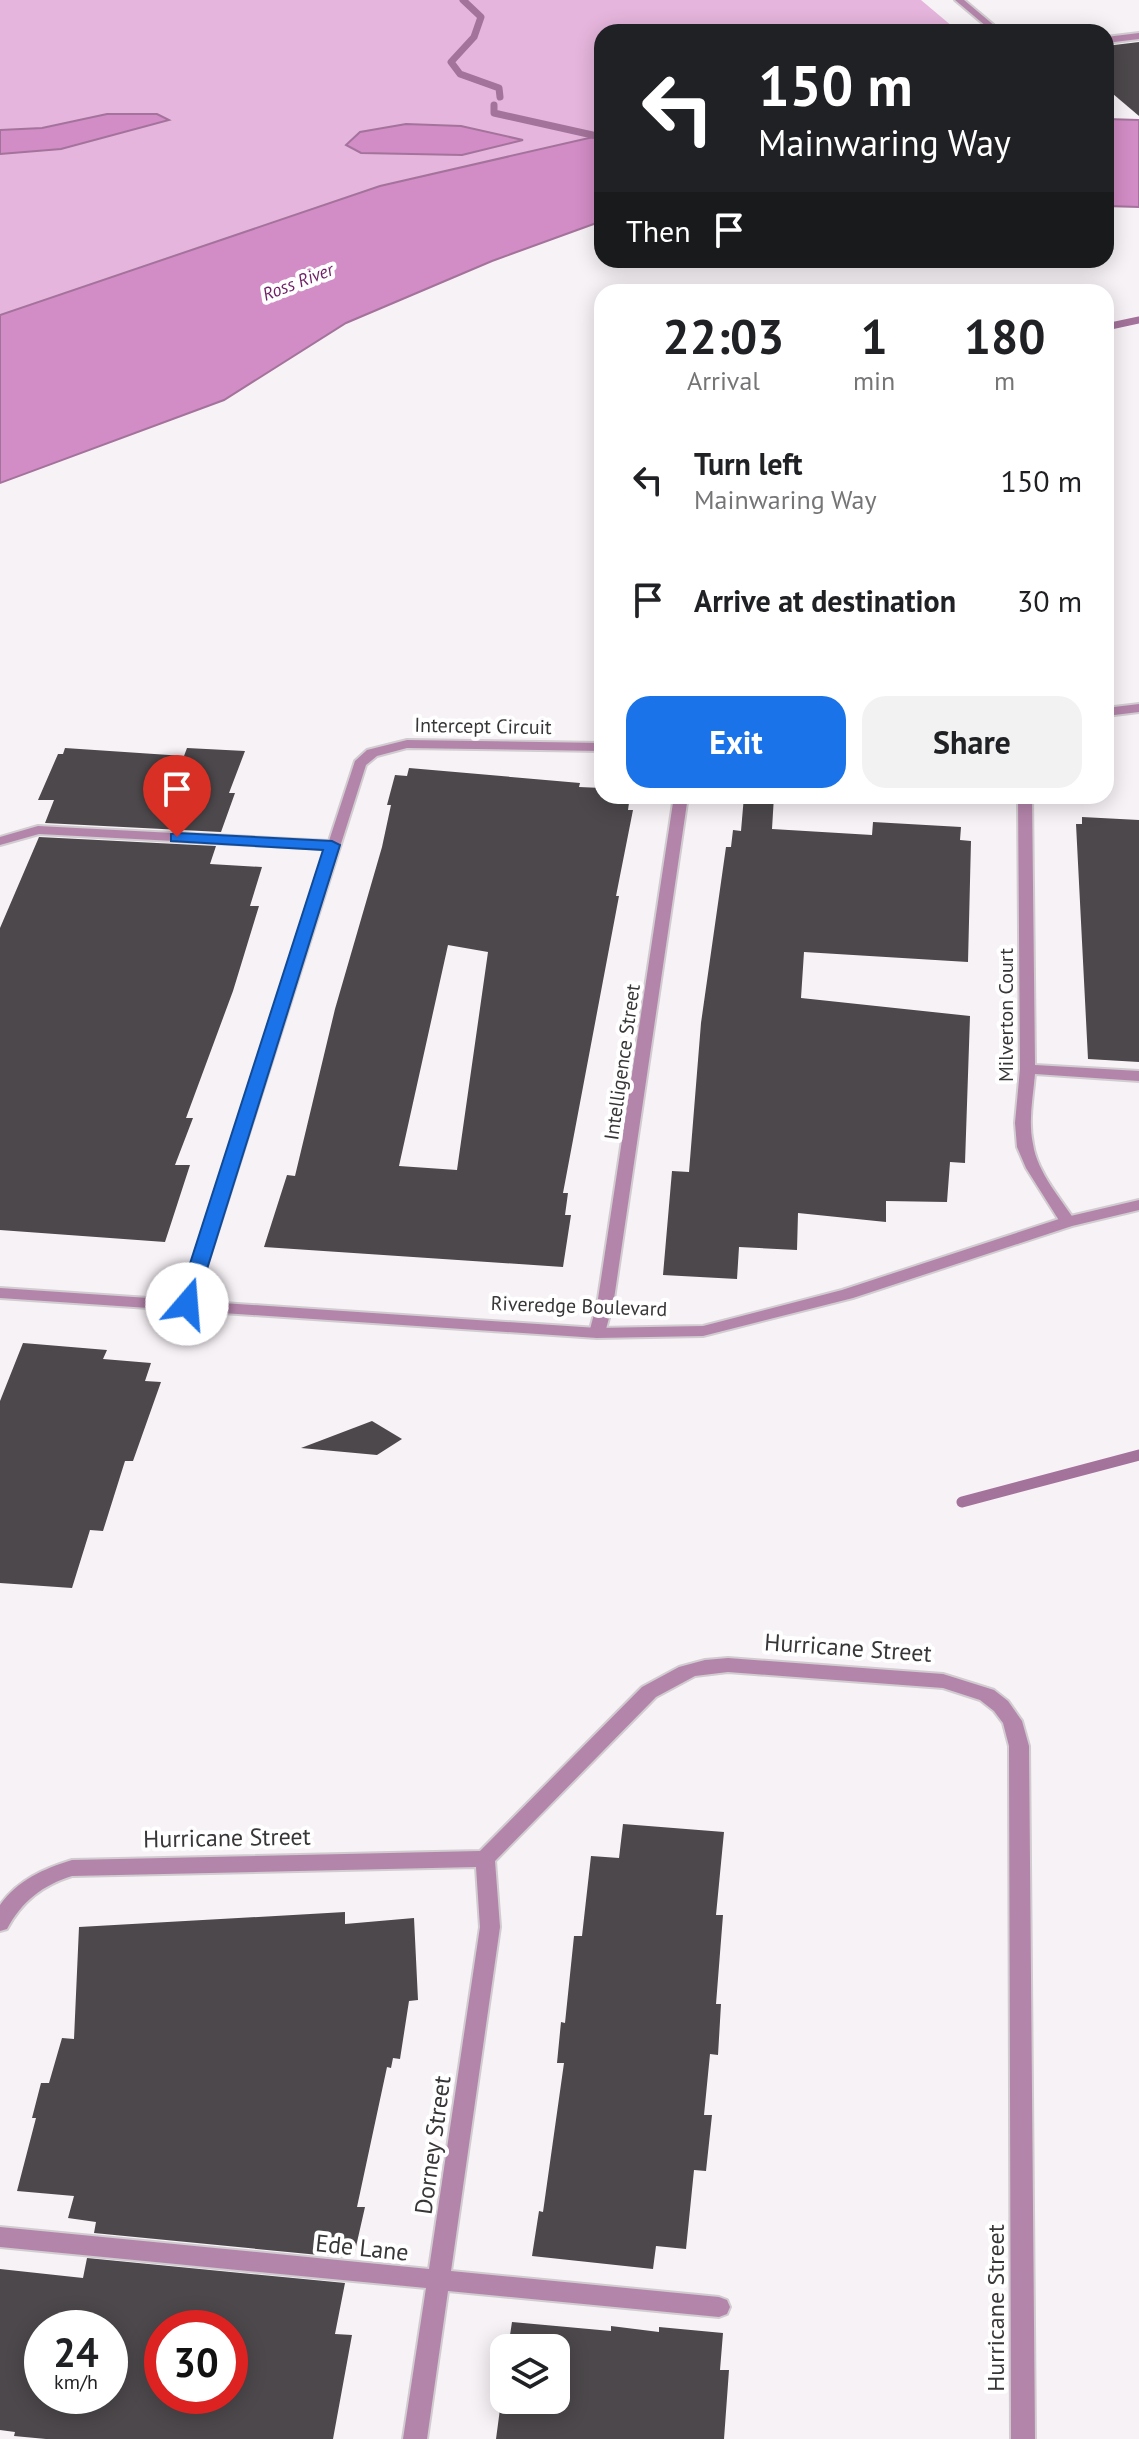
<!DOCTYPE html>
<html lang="en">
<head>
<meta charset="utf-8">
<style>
  body { margin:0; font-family:"PT Sans",sans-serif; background:#f2f2f2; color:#202124; height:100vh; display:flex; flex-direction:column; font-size:30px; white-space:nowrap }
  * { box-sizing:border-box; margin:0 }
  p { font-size:26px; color:#757577 }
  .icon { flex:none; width:44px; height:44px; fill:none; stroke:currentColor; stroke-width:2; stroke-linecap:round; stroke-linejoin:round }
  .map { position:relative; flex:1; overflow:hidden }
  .drawer { position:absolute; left:594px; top:284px; width:520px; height:520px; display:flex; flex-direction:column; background:#fff; border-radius:24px; box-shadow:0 4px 20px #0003 }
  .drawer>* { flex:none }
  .top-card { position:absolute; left:594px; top:24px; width:520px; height:244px; border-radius:24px; box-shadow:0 4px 20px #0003; background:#202124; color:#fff; overflow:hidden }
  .controls { position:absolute; left:490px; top:2334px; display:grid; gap:16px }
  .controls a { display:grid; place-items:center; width:80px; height:80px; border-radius:16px; background:#fff; box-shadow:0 4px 20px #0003; font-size:40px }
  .speed { position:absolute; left:24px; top:2310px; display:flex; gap:16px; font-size:40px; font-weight:700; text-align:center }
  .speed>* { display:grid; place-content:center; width:104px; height:104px; border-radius:50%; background:#fff; box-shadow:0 4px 20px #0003; line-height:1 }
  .speed small { font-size:20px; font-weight:400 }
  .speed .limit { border:12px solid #d22; background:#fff; color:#111 }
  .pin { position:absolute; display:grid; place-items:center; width:68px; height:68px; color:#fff; margin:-82px -34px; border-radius:50% 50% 50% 0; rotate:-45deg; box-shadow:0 0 8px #0007 }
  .pin .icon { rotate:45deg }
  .me { position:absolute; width:88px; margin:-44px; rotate:18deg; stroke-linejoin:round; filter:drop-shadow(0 0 6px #0008) }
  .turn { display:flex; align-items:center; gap:28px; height:168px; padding:0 32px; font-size:36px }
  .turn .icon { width:104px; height:104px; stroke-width:2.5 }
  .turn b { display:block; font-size:56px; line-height:68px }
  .then { display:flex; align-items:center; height:76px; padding:0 32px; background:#0003; gap:16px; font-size:30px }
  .eta { display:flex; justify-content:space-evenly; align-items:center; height:136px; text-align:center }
  .eta b { font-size:48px; font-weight:800; line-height:56px }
  .cta { display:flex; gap:16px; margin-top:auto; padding:16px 32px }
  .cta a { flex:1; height:92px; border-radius:24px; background:#1a73e8; color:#fff; font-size:32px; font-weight:800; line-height:92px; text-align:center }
  .cta a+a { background:#f2f2f2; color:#202124 }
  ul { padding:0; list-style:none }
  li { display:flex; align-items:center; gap:24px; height:120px; padding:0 32px }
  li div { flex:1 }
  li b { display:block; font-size:30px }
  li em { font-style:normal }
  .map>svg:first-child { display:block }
  .green { fill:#e6b5dd }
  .water { fill:#d28dc6; stroke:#a4739b; stroke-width:2 }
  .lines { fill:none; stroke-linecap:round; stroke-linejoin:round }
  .stream-far1 { stroke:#a4739b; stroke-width:7 }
  .stream { stroke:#a4739b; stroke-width:11 }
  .building { fill:#4c484b; fill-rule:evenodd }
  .minor-casing { stroke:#d1ccd0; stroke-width:4 }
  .tertiary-casing { stroke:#d1ccd0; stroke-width:4 }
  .minor { fill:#b485ab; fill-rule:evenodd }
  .tertiary { fill:#b485ab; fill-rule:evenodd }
  .route { fill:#1a73e8; stroke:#114b97; stroke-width:2 }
  .labels { text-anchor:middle; stroke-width:8; stroke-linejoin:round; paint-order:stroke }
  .far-water-label { font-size:18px; font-style:italic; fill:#701f67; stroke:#fff }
  .street-label { font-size:20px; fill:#383638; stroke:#fff }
  .near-street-label { font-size:24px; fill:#383638; stroke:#fff }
</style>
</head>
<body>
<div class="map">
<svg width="1139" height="2439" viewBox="0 0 1139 2439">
  <rect width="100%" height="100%" fill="#f7f2f6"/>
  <polygon class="green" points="0,0 921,0 959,32 602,32 602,135 380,186 0,315"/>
  <g class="water">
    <polygon points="107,114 157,114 169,120 61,149 0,154 0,130 42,128"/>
    <polygon points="1106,119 1139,120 1139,207 1106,206"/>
    <polygon points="406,124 461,126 523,140 462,155 361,153 346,145 360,132"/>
    <polygon points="602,135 602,221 492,261 346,323 224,400 0,483 0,315 380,186"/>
  </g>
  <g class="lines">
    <g class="stream-far1">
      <polyline points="463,0 481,17 474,37 451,62 460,74 499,88 500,97"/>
      <polyline points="494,105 494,113 597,136"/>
      <polyline points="1106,327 1139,320"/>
    </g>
    <polyline class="stream" points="962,1502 1139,1455"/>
  </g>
  <g class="building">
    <polygon points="1139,42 1139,116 1106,88 1106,46"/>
    <polygon points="65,748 184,756 187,748 245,751 229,793 235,793 221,832 45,823 54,800 38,800 58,754 63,754"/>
    <path d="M409,768l171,15 -1,4 23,1v8h28l-2,14h5l-17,86h3l-56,297h5l-3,22h6l-8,52 -299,-20 23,-72 8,1 40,-167 47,-162 9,-42h-4l8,-30 12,1zM448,945l40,7 -31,218 -58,-4z"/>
    <polygon points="744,796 774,796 772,829 872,835 873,822 961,827 960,840 971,841 968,962 804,952 801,998 970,1016 965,1163 950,1162 947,1202 886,1201 886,1222 798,1213 797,1250 739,1247 737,1279 663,1275 672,1171 689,1172 701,1023 726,847 731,847 733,830 741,831"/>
    <polygon points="1082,817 1139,820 1139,1062 1088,1059 1076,824 1082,824"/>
    <polygon points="39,837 216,846 210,864 262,867 250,906 259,906 233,991 186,1118 193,1118 175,1165 190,1165 165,1242 0,1230 0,928"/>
    <polygon points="23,1343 107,1350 103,1359 151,1363 145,1381 161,1382 133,1461 125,1461 103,1531 90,1530 72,1588 0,1583 0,1401"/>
    <polygon points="372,1421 402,1439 377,1455 301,1448"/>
    <polygon points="623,1824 724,1832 716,1915 723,1915 716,2004 721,2004 718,2055 710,2054 704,2115 712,2115 706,2171 694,2170 686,2249 656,2246 653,2269 532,2256 539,2211 543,2212 564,2063 557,2063 561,2022 565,2023 574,1936 582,1936 591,1856 619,1858"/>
    <polygon points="345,1912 345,1924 414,1918 418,2000 409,2001 400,2059 393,2058 391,2068 387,2067 357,2207 365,2207 355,2251 351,2251 350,2258 94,2233 96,2222 68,2218 74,2196 17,2191 36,2118 32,2118 41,2083 49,2083 62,2038 74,2039 79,1927"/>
    <path d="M87,2258l258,25 -10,51 17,1 -19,104h-287l-32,-3 1,-4 -15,-2v-161l83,9zM42,2328h68v68h-68zM162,2328h68v68h-68z"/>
    <polygon points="512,2322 611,2331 611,2326 659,2332 659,2327 723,2333 720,2370 729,2370 724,2439 496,2439 504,2379 504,2400 556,2400 556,2348 508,2348"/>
  </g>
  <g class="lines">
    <defs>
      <g id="minor">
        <polygon points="955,0 964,0 1002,32 993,32"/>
        <polygon points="1139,33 1139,39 1106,43 1106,37"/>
        <polygon points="1139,704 1139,712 1106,716 1106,708"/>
        <polygon points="407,740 602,743 602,751 407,748 377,756 366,765 195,1304 187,1309 181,1308 179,1304 326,849 39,834 0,845 0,837 38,826 329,841 355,761 367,750"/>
        <polygon points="674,796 688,796 614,1299 605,1333 597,1338 589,1333 598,1299"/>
        <path d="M1018,796h14l3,269 104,6v10l-104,-7c-2,23 -7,47 -2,70 4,28 28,55 43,78l-8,5 -8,-5 -34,-54 -9,-21 -2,-24 5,-54z"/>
        <path d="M728,1658l215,16 51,16 14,11 14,20 7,25 6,693h-24l-2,-693 -6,-23 -9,-12 -14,-11 -37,-12 -215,-16 -33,4 -39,21 -161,164 5,66 -49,344 268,26 8,3 3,7 -3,7 -8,3 -271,-26 -21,148h-24l23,-151 -426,-41v-20l429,42 51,-342 -4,-60 -404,9c-29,9 -50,25 -65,53l-7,2v-26c18,-25 43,-36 72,-45l408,-9 162,-164 37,-20 26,-7z"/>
      </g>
      <polygon id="tertiary" points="1139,1200 1139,1210 1072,1226 853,1298 703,1336 597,1338 0,1298 0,1288 597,1328 703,1326 842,1290 1062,1218"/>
    </defs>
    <use href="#minor" class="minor-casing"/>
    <use href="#tertiary" class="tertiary-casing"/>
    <use href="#minor" class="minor"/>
    <use href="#tertiary" class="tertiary"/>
  </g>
  <polygon class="route" points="177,833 332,841 340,845 196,1304 187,1310 177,1304 323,850 171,841 171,834"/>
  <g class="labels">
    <g class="far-water-label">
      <text transform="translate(298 282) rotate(-21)" y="6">Ross River</text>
    </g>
    <g class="street-label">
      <text transform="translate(483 726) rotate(1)" y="7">Intercept Circuit</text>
      <text transform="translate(1006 1015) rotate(-90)" y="7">Milverton Court</text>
      <text transform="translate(622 1062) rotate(-82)" y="7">Intelligence Street</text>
      <text transform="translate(579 1306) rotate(2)" y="7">Riveredge Boulevard</text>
    </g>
    <g class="near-street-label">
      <text transform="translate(848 1648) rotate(4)" y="8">Hurricane Street</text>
      <text transform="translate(227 1838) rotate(-1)" y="8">Hurricane Street</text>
      <text transform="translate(433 2145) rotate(-82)" y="8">Dorney Street</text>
      <text transform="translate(362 2248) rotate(6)" y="8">Ede Lane</text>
      <text transform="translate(996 2308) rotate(-90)" y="8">Hurricane Street</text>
    </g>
  </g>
</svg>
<div class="controls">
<a><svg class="icon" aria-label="layers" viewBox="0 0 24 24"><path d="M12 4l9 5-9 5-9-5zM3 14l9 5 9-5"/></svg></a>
</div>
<div class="speed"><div>24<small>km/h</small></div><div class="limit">30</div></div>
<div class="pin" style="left:177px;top:837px;background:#d93025"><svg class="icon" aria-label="arrive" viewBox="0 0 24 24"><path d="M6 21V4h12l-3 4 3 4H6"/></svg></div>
<svg class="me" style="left:187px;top:1304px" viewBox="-20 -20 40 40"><circle r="19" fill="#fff"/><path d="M0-13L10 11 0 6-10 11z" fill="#1a73e8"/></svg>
<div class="top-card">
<div class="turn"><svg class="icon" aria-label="left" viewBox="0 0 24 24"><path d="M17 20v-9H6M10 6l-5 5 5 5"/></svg><div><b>150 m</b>Mainwaring Way</div></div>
<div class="then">Then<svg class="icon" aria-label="arrive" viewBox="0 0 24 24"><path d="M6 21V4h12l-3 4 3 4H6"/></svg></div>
</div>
<section class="drawer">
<div class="eta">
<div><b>22:03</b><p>Arrival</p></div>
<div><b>1</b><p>min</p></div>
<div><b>180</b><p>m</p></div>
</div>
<ul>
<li><svg class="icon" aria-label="left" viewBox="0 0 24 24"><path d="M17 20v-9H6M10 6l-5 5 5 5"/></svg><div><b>Turn left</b><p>Mainwaring Way</p></div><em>150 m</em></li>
<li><svg class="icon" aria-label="arrive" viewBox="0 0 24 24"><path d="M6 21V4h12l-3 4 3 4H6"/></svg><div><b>Arrive at destination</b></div><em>30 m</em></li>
</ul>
<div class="cta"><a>Exit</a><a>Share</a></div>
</section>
</div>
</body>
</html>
